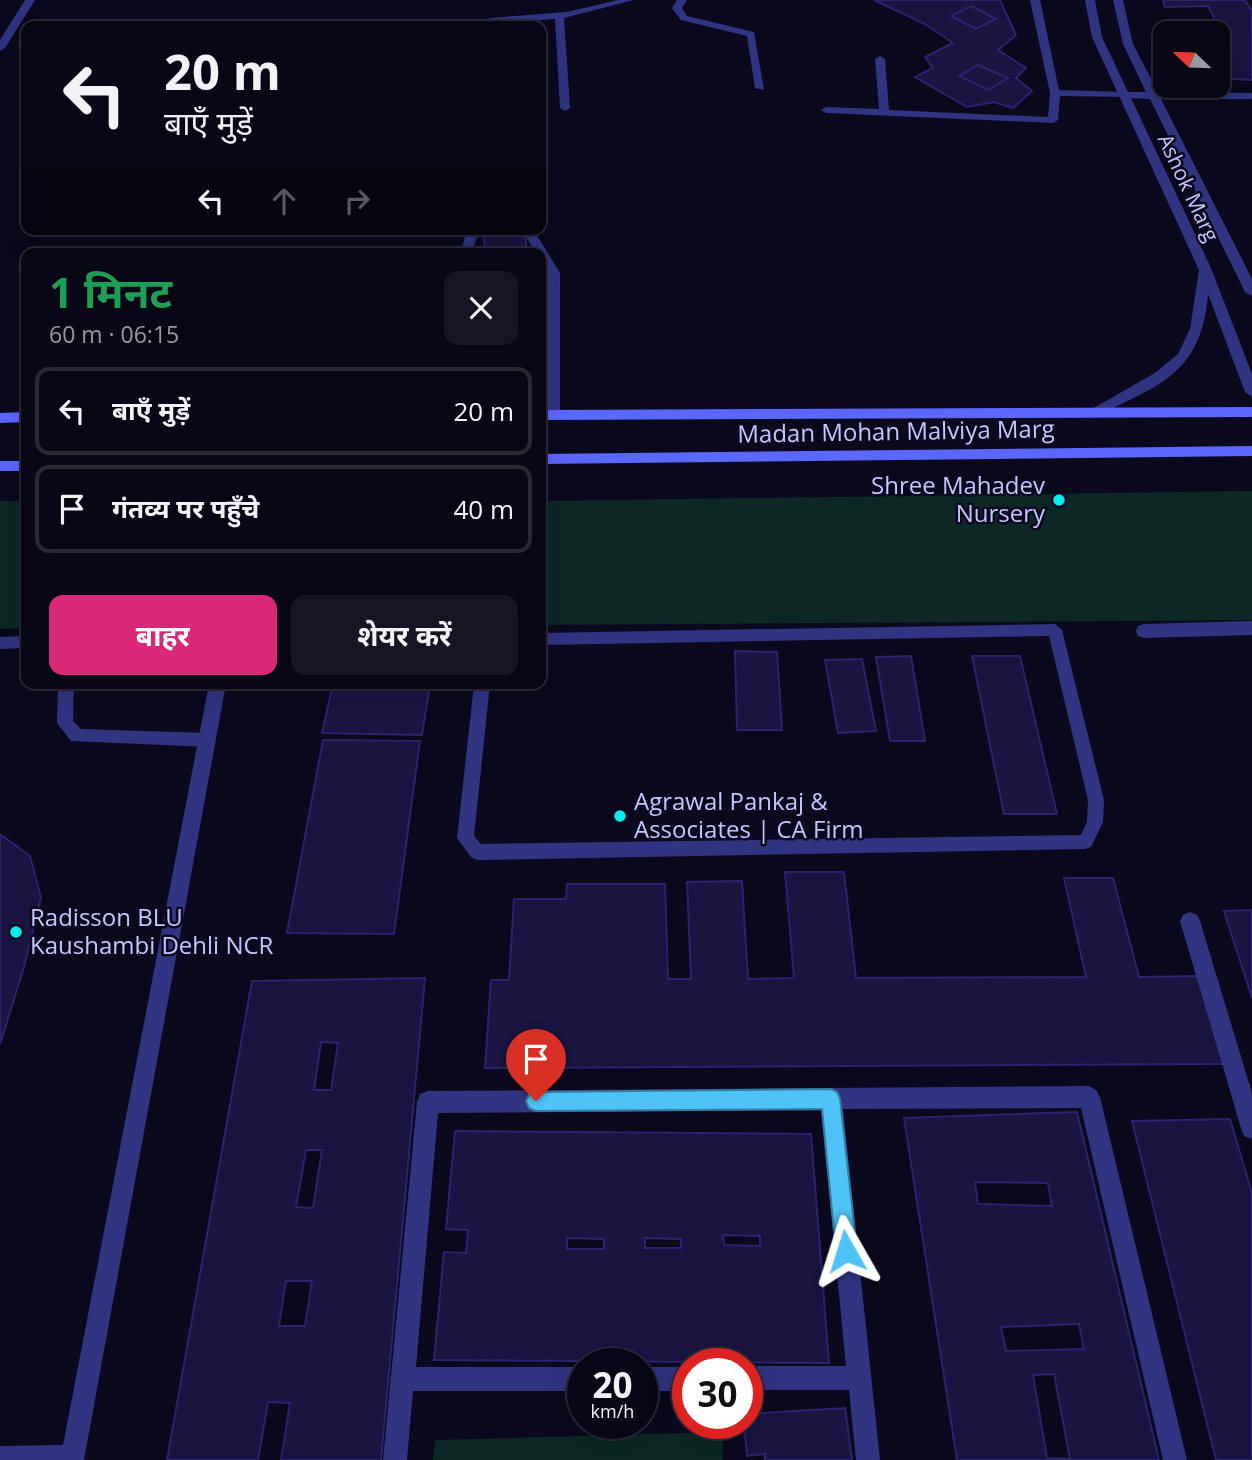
<!DOCTYPE html>
<html lang="hi">
<head>
<meta charset="utf-8">
<style>
  body { margin:0; font-family:"Open Sans","Noto Sans Devanagari",sans-serif; background:#161523; color:#f1f3f6; height:100vh; display:flex; flex-direction:column; font-size:26px; white-space:nowrap }
  * { box-sizing:border-box; margin:0 }
  p { font-size:23px; color:#9899a1 }
  .icon { flex:none; width:38px; height:38px; fill:none; stroke:currentColor; stroke-width:2; stroke-linecap:round; stroke-linejoin:round }
  .map { position:relative; flex:1; overflow:hidden }
  .details { position:absolute; left:21px; top:248px; width:525px; height:441px; display:flex; flex-direction:column; background:#080716; border-radius:14px; box-shadow:0 7px 28px #0002,0 0 0 2px #292835 }
  .details>* { flex:none }
  .hud { position:absolute; left:21px; top:21px; width:525px; height:214px; border-radius:14px; box-shadow:0 7px 28px #0002,0 0 0 2px #292835; background:#080716; color:#f1f3f6; overflow:hidden }
  .needle { width:46px; rotate:293deg }
  .buttons { position:absolute; left:1153px; top:21px; display:grid; gap:14px }
  .buttons a { display:grid; place-items:center; width:77px; height:77px; border-radius:14px; background:#080716; box-shadow:0 7px 28px #0002,0 0 0 2px #292835; font-size:35px }
  .speed { position:absolute; left:567px; top:1348px; display:flex; gap:14px; font-size:35px; font-weight:700; text-align:center }
  .speed>* { display:grid; place-content:center; width:91px; height:91px; border-radius:50%; background:#080716; box-shadow:0 7px 28px #0002,0 0 0 2px #292835; line-height:1 }
  .speed small { font-size:18px; font-weight:400 }
  .speed .limit { border:10px solid #d22; background:#fff; color:#111 }
  .pin { position:absolute; display:grid; place-items:center; width:60px; height:60px; color:#fff; margin:-72px -30px; border-radius:50% 50% 50% 0; rotate:-45deg; box-shadow:0 0 7px #0007 }
  .pin .icon { rotate:45deg }
  .me { position:absolute; width:77px; margin:-38px; rotate:354deg; stroke-linejoin:round; filter:drop-shadow(0 0 5px #0008) }
  .turn { display:flex; align-items:center; gap:24px; height:147px; padding:0 28px; font-size:32px }
  .turn .icon { width:91px; height:91px; stroke-width:2.5 }
  .turn b { display:block; font-size:49px; line-height:60px }
  .lanes { display:flex; align-items:center; height:66px; padding:0 28px; background:#0003; justify-content:center; gap:35px; direction:ltr }
  .lanes .off { opacity:.35 }
  .round { display:grid; place-items:center; flex:none; width:74px; height:74px; border-radius:14px; background:#161523 }
  .head { display:flex; align-items:center; justify-content:space-between; height:119px; padding:0 28px }
  h1 { font-size:42px; font-weight:700; line-height:52px; color:#1e9e55 }
  .button { display:flex; gap:14px; margin-top:auto; padding:14px 28px }
  .button a { flex:1; height:80px; border-radius:14px; background:#db2777; color:#fff; font-size:28px; font-weight:700; line-height:80px; text-align:center }
  .button a+a { background:#161523; color:#f1f3f6 }
  ul { padding:0; list-style:none }
  li { display:flex; align-items:center; gap:21px; height:88px; margin:0 14px 10px; padding:0 14px; border:4px solid #292835; border-radius:14px }
  li div { flex:1 }
  li b { display:block; font-size:26px }
  li em { font-style:normal }
  .map>svg:first-child { display:block }
  .green { fill:#0c2724 }
  .building { fill:#191440; stroke:#2c236e; stroke-width:2; fill-rule:evenodd }
  .lines { fill:none; stroke-linecap:round; stroke-linejoin:round }
  .service { fill:#303481; fill-rule:evenodd }
  .minor { fill:#303481; fill-rule:evenodd }
  .secondary { fill:#5c67ff; fill-rule:evenodd }
  .route { fill:#4fc3f7; stroke:#337fa1; stroke-width:2 }
  .poi-dot { fill:#00eef0; stroke:#0b091d; stroke-width:2.5 }
  .labels { text-anchor:middle; stroke-width:5; stroke-linejoin:round; paint-order:stroke }
  .far-street-label { font-size:21px; fill:#c7c5ff; stroke:#0b091d }
  .street-label { font-size:24px; fill:#c7c5ff; stroke:#0b091d }
  .poi-label { font-size:24px; fill:#c7c5ff; stroke:#0b091d; text-anchor:start }
</style>
</head>
<body>
<div class="map">
<svg width="1252" height="1460" viewBox="0 0 1252 1460">
  <rect width="100%" height="100%" fill="#0b091d"/>
  <g class="green">
    <polygon points="1252,491 1252,620 541,625 541,501"/>
    <polygon points="0,501 26,501 26,628 0,629"/>
    <polygon points="722,1432 723,1460 433,1460 435,1440"/>
  </g>
  <g class="building">
    <polygon points="874,0 1000,0 1016,35 998,50 1026,68 1016,78 1032,91 1013,108 994,102 967,107 915,77 933,68 925,57 953,43 925,24"/>
    <polygon points="1163,0 1245,0 1252,11 1252,80 1218,78 1218,49 1231,50 1208,6 1165,7"/>
    <polygon points="971,6 996,19 976,29 951,16"/>
    <polygon points="978,65 1008,78 988,90 959,76"/>
    <polygon points="526,233 526,254 485,254 484,235"/>
    <polygon points="735,651 777,652 782,730 737,730"/>
    <polygon points="911,656 925,741 890,741 876,657"/>
    <polygon points="972,656 1020,656 1057,814 1004,814"/>
    <polygon points="862,659 876,731 838,733 825,660"/>
    <polygon points="333,684 430,684 422,735 322,733"/>
    <polygon points="323,740 420,741 394,934 287,933"/>
    <polygon points="0,834 30,856 41,897 24,967 0,1044"/>
    <polygon points="785,872 844,872 856,978 1086,977 1064,878 1113,878 1139,977 1198,976 1223,1064 485,1068 491,980 509,980 514,899 566,899 567,884 665,884 668,979 691,979 687,882 742,881 748,979 794,978"/>
    <polygon points="1252,910 1252,998 1224,911"/>
    <path d="M425,978l-44,482h-100l9,-57 -22,-1 -10,58h-91l85,-479zM321,1042l17,1 -7,47h-17zM306,1150h16l-9,58 -17,-1zM286,1281h26l-7,45h-26z"/>
    <path d="M1077,1112l82,348h-202l-53,-342zM975,1182l73,1 4,23 -74,-2zM1079,1324l5,25 -78,2 -5,-24zM1054,1374l16,85 -23,-1 -14,-83z"/>
    <polygon points="1230,1119 1252,1193 1252,1460 1216,1460 1132,1121"/>
    <path d="M455,1131l356,3 18,229 -395,-3 10,-108 22,1 2,-23 -22,-1zM723,1235l37,1v10l-36,-1zM567,1238l37,1v10h-37zM645,1238l36,1v9h-36z"/>
    <polygon points="845,1408 852,1460 765,1460 765,1454 747,1456 744,1423 747,1423 747,1414"/>
  </g>
  <g class="lines">
    <g class="service">
      <polygon points="25,0 35,0 5,48 0,51 0,40"/>
      <polygon points="618,0 634,0 564,18 570,108 565,111 560,108 555,19 490,24 485,21 490,18 567,12"/>
      <polygon points="677,0 687,0 682,8 687,16 754,32 764,90 755,88 747,36 681,20 672,8"/>
      <polygon points="1030,0 1040,0 1059,90 1124,92 1128,93 1128,97 1060,96 1058,120 1053,123 826,113 821,110 826,107 879,109 875,59 880,56 885,59 889,110 1048,117 1050,93"/>
      <polygon points="474,229 487,229 476,239 472,254 460,254 465,237"/>
      <polygon points="522,229 533,229 560,273 560,415 554,419 548,415 548,273 541,261 541,254 536,254"/>
      <polygon points="1055,624 1062,630 1104,800 1103,822 1091,847 1085,849 477,860 471,857 457,838 474,684 490,684 474,836 481,844 1081,835 1087,822 1088,800 1049,636 541,645 541,633"/>
      <polygon points="26,636 26,648 0,649 0,637"/>
      <polygon points="58,684 74,684 73,721 81,729 208,733 214,735 216,740 214,745 208,747 71,741 57,723"/>
    </g>
    <g class="minor">
      <path d="M1085,0h10l7,37 26,55h18l-23,-48 -10,-44h10l10,44 25,48 94,1v6h-91l91,180v17l-7,-4 -95,-193 -19,-1 80,170 41,106v23l-7,-5 -37,-98c-7,80 -47,90 -111,122h-10l-2,-3 70,-40 23,-19 12,-25 9,-59 -107,-233z"/>
      <polygon points="1252,621 1252,635 1144,638 1138,636 1136,631 1138,626 1144,624"/>
      <polygon points="209,684 226,684 84,1460 0,1460 0,1446 63,1445"/>
      <polygon points="1190,912 1197,915 1200,921 1252,1093 1252,1139 1244,1136 1241,1128 1180,921 1183,915"/>
      <polygon points="1089,1086 1096,1090 1100,1097 1187,1460 1163,1460 1081,1108 843,1109 880,1460 856,1460 849,1390 747,1390 747,1366 846,1366 821,1110 438,1113 416,1367 583,1367 583,1391 413,1391 407,1460 383,1460 417,1102 420,1094 428,1091"/>
      <rect x="642" y="1367" width="46" height="24"/>
    </g>
    <g class="secondary">
      <polygon points="1252,407 1252,417 541,420 541,410"/>
      <polygon points="26,412 26,422 0,423 0,413"/>
      <polygon points="1252,446 1252,456 541,464 541,454"/>
      <rect x="0" y="461" width="26" height="10"/>
    </g>
  </g>
  <polygon class="route" points="831,1089 837,1092 840,1099 857,1251 854,1259 846,1262 839,1259 836,1251 822,1109 536,1111 529,1108 526,1101 529,1095 536,1092"/>
  <g class="poi-dot">
    <circle cx="1059" cy="500" r="7"/>
    <circle cx="620" cy="816" r="7"/>
    <circle cx="16" cy="932" r="7"/>
  </g>
  <g class="labels">
    <g class="far-street-label">
      <text transform="translate(1188 188) rotate(65)" y="7">Ashok Marg</text>
    </g>
    <g class="street-label">
      <text transform="translate(896 432) rotate(-1)" y="8">Madan Mohan Malviya Marg</text>
    </g>
    <g class="poi-label">
      <text x="1045" y="494" text-anchor="end">Shree Mahadev<tspan x="1045" dy="28">Nursery</tspan></text>
      <text x="634" y="810">Agrawal Pankaj &amp;<tspan x="634" dy="28">Associates | CA Firm</tspan></text>
      <text x="30" y="926">Radisson BLU<tspan x="30" dy="28">Kaushambi Dehli NCR</tspan></text>
    </g>
  </g>
</svg>
<div class="buttons">
<a><svg class="needle" viewBox="-14 -14 28 28"><path d="M0-13l5 13h-10z" fill="#e53935"/><path d="M0 13l5-13h-10z" fill="#9899a1"/></svg></a>
</div>
<div class="speed"><div>20<small>km/h</small></div><div class="limit">30</div></div>
<div class="pin" style="left:536px;top:1101px;background:#d93025"><svg class="icon" aria-label="arrive" viewBox="0 0 24 24"><path d="M6 21V4h12l-3 4 3 4H6"/></svg></div>
<svg class="me" style="left:846px;top:1251px" viewBox="-20 -20 40 40"><path d="M0-17L14 15 0 8-14 15z" fill="#4fc3f7" stroke="#fff" stroke-width="4"/></svg>
<div class="hud">
<div class="turn"><svg class="icon" aria-label="left" viewBox="0 0 24 24"><path d="M17 20v-9H6M10 6l-5 5 5 5"/></svg><div><b>20 m</b>बाएँ मुड़ें</div></div>
<div class="lanes"><svg class="icon" aria-label="left" viewBox="0 0 24 24"><path d="M17 20v-9H6M10 6l-5 5 5 5"/></svg><svg class="icon off" aria-label="ahead" viewBox="0 0 24 24"><path d="M12 20V5M6 11l6-6 6 6"/></svg><svg class="icon off" aria-label="right" viewBox="0 0 24 24"><path d="M7 20v-9h11M14 6l5 5-5 5"/></svg></div>
</div>
<section class="details">
<div class="head"><div><h1>1 मिनट</h1><p>60 m · 06:15</p></div><a class="round"><svg class="icon" aria-label="close" viewBox="0 0 24 24"><path d="M6 6l12 12M18 6L6 18"/></svg></a></div>
<ul>
<li><svg class="icon" aria-label="left" viewBox="0 0 24 24"><path d="M17 20v-9H6M10 6l-5 5 5 5"/></svg><div><b>बाएँ मुड़ें</b></div><em>20 m</em></li>
<li><svg class="icon" aria-label="arrive" viewBox="0 0 24 24"><path d="M6 21V4h12l-3 4 3 4H6"/></svg><div><b>गंतव्य पर पहुँचे</b></div><em>40 m</em></li>
</ul>
<div class="button"><a>बाहर</a><a>शेयर करें</a></div>
</section>
</div>
</body>
</html>
